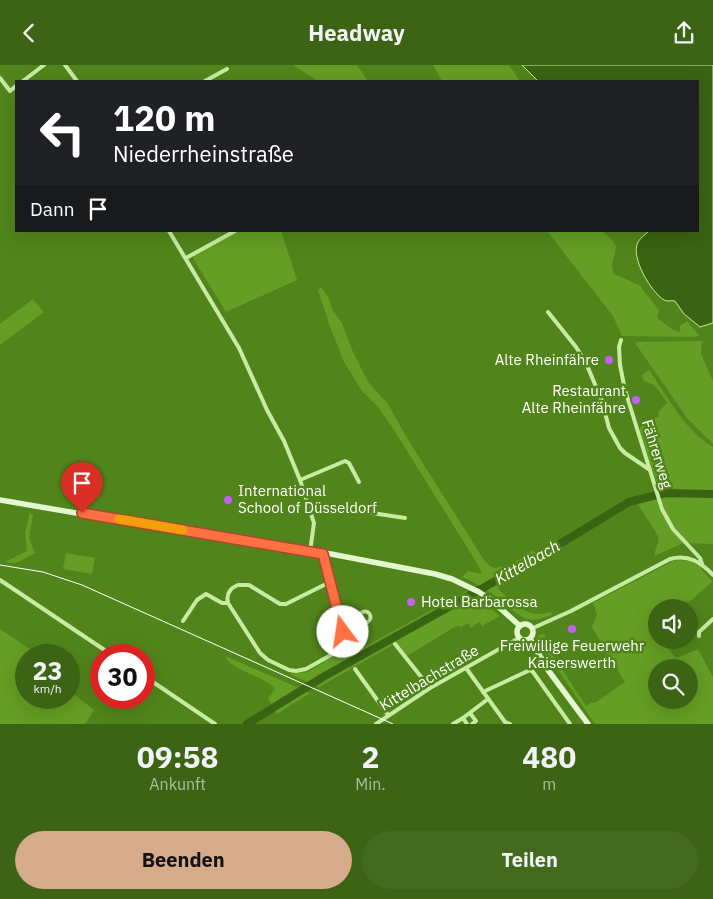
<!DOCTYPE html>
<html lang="de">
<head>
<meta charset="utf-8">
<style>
  body { margin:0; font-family:"IBM Plex Sans",sans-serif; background:#446a1d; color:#f1f3f6; height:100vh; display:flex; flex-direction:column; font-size:19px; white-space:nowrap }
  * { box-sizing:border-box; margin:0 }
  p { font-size:16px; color:#adbda0 }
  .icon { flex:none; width:28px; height:28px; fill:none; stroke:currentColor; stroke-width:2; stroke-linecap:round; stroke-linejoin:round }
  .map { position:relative; height:659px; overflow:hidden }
  .details { display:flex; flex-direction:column; background:#3d6414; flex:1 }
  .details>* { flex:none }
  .hud { position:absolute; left:15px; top:15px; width:684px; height:152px; border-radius:0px; box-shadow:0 5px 20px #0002; background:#202124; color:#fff; overflow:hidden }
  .buttons { position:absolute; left:648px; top:534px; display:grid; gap:10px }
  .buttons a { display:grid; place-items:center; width:50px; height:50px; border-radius:50%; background:#3d6414; box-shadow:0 5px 20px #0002; font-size:25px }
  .speed { position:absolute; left:15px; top:579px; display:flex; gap:10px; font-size:25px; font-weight:700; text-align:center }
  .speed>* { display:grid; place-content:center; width:65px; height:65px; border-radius:50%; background:#3d6414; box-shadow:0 5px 20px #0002; line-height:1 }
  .speed small { font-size:12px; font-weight:400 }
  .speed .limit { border:8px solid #d22; background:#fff; color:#111 }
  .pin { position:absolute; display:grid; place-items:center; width:42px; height:42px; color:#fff; margin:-51px -21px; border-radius:50% 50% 50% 0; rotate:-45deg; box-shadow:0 0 5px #0007 }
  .pin .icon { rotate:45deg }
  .me { position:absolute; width:55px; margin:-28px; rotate:346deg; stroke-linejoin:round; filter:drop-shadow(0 0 4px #0008) }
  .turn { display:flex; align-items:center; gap:18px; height:105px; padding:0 15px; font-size:22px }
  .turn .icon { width:65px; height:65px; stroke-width:2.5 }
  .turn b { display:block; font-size:35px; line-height:42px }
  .then { display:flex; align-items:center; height:48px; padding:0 15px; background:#0003; gap:10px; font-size:19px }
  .eta { display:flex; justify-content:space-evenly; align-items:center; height:85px; text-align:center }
  .eta b { font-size:30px; font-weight:700; line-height:35px }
  .primary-button { display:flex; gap:10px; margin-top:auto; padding:10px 15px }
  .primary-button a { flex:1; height:58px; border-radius:30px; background:#d6ab8b; color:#111; font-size:20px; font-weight:700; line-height:58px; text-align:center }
  .primary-button a+a { background:#446a1d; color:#f1f3f6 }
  header { display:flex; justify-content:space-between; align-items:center; height:65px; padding:0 15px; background:#3d6414; font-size:22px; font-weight:700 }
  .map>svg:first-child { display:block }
  .green { fill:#649e24; fill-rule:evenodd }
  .water { fill:#3a6312; stroke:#c4ed95 }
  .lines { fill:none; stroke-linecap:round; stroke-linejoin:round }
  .river { stroke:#3a6312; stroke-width:8 }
  .minor { stroke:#c8eba2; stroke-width:4 }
  .secondary { stroke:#e3f8ce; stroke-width:5.5 }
  .tram { stroke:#fff; stroke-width:1 }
  .route-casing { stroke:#a6492c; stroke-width:12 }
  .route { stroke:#ff7043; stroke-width:9 }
  .slow { stroke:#f59e0b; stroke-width:9 }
  .poi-dot { fill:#c35ffc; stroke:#51851b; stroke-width:2 }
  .labels { text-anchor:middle; stroke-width:5; stroke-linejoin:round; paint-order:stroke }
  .poi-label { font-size:15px; fill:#fff; stroke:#51851b; text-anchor:end }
  .street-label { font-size:15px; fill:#fff; stroke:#51851b }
  .water-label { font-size:16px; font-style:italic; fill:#fff; stroke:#51851b }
</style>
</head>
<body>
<header><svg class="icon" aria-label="back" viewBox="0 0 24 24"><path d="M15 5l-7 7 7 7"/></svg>Headway<svg class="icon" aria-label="share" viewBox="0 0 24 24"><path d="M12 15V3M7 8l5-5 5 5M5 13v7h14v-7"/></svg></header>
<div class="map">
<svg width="713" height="659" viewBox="0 0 713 659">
  <rect width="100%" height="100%" fill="#51851b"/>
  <g class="green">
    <polygon points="293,0 357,0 368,16 318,16"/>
    <polygon points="433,0 509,0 520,16 442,16"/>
    <polygon points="235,166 281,166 297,215 226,247 193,193 194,190"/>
    <polygon points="547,166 602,166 613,176 616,181 612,201 614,209 639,220 659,245 657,253 672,264 680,267 680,261 687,256 700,271 692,272 622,271 613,251"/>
    <path d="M321,222l8,11 3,11 10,14 11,29 15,30 20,22 22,39 76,120 8,5 18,-4 20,-13 8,2 -8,10 -34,26c15,13 30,31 52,23l3,2c-27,13 -33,2 -52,-14 -12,-9 -25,-17 -39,-23l6,-6 14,3 -4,-9 -84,-135 -16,-23 -16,-16 -18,-29 -15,-38 -11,-34z"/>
    <polygon points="33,234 44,247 0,280 0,259"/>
    <polygon points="702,276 701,289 713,316 713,379 687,353 635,278 636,277"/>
    <path d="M649,305c19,27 35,60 64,77v45l-54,-2 -19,-60v-3l19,-11 -1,-4 9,-9c-7,-10 -10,-19 -23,-22l-2,-6z"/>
    <path d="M665,429l48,1v49l-27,-1c-12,-15 -21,-30 -27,-48z"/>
    <path d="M656,432l16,32 11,14 -28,13c-1,-7 5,-13 3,-20l-22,-35z"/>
    <path d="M30,448l3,2 -4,23 6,15c-10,5 -19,13 -30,9l22,-11 -2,-19z"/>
    <polygon points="66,488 95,493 92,509 63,504"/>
    <path d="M676,495l15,1 12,6 -2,2 11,12 -1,2 -22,19 -5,-1 -9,6h-19v10l-9,5 9,12v6h5l15,18 20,-8 3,1 14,26v47h-118l-56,-82 -2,-3 2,-4 5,-1 6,10 -3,2 39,60 5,-3h4l30,-21 -33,-55 5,-13 -4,-11 78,-41zM656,602h33v33h-33z"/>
    <polygon points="466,526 488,541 500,551 482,561 479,557 471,563 468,558 461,562 458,560 407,591 396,578 352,603 349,596 351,604 319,622 289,609 308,607 342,586 348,591"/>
    <polygon points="0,564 33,586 31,590 26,590 26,632 69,632 69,625 94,645 85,659 0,659"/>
    <path d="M225,591l85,37 -33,21 -9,-16 7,-9c-10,-13 -45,-19 -50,-33z"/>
  </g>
  <path class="water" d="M522,0h191v258l-13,4 -16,-13 -9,-13c-5,-1 -7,1 -11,-1 -13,-8 -34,-43 -26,-58 2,-4 8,-8 11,-11h49v-150h-160z"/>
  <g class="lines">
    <polyline class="river" points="247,659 323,612 535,494 629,437 665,428 713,429"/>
    <g class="minor">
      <polyline points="65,0 77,16"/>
      <polyline points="0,13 10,26 16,21"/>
      <polyline points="23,16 44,0"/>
      <polyline points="205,16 227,4"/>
      <polyline points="169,166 239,283 267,345 284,376 300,415 314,458 310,487"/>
      <polyline points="186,193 235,166"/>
      <polyline points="548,247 576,282 586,298 602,336 609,363 620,383 625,388 650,405"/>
      <polyline points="621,275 619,282 620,300 625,325 662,444 673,464 700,493 702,499"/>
      <polyline points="300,415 345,396 349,398 359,417"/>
      <polyline points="310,446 333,442 405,453"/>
      <polyline points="323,489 348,588"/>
      <polyline points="0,515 112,590"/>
      <path d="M330,517l-44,22h-6l-31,-19h-11c-8,3 -12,9 -10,18l32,50 8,7 21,10 7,1 10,-2 41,-23"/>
      <circle cx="365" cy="552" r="5.5"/>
      <polyline points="183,556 197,535 206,529 222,538 228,538"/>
      <path d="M533,563l38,-17 99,-52c18,-5 31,3 43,16"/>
      <polyline points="343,567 363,557"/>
      <polyline points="699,571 699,567 713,554"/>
      <polyline points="395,579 430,623"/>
      <polyline points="466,603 505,657 510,659"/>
      <polyline points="355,604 388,650"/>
      <polyline points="144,611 215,659"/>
      <polyline points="483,627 530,605 533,607 570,659"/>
      <polyline points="470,648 476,656 472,659"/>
      <polyline points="376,659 430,623 519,573"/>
      <polyline points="453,659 463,653"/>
      <polyline points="467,659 463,653 488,634"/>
    </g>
    <g class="secondary">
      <polyline points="0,435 240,476 331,489 435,509 452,514 479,527 491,535 520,561"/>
      <circle cx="525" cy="567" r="8"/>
      <polyline points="530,574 548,605 588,659"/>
    </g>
    <polyline class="tram" points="0,500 43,507 82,520 393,659"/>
  </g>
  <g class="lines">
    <defs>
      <polyline id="route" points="82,448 323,489 343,567"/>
    </defs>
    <use href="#route" class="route-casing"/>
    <use href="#route" class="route"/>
    <polyline class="slow" points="119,454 183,465"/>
  </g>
  <g class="poi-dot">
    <circle cx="609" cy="295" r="5"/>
    <circle cx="636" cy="335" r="5"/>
    <circle cx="228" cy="435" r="5"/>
    <circle cx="411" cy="537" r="5"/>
    <circle cx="572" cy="564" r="5"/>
  </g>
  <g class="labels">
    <g class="poi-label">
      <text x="599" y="300">Alte Rheinfähre</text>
      <text x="626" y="331">Restaurant<tspan x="626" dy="17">Alte Rheinfähre</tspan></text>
      <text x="238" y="431" text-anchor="start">International<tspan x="238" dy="17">School of Düsseldorf</tspan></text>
      <text x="421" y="542" text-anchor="start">Hotel Barbarossa</text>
      <text x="572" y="586" text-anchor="middle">Freiwillige Feuerwehr<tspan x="572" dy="17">Kaiserswerth</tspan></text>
    </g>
    <g class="street-label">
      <text transform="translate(657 389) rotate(73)" y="5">Fährerweg</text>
      <text transform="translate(429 613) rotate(-31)" y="5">Kittelbachstraße</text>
    </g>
    <g class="water-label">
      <text transform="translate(527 497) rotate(-30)" y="6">Kittelbach</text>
    </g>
  </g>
</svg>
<div class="buttons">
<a><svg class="icon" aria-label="sound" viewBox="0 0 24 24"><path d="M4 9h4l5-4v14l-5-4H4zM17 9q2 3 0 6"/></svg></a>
<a><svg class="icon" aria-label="search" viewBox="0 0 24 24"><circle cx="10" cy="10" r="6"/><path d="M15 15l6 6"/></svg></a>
</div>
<div class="speed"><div>23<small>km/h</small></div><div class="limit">30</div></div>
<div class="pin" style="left:82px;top:448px;background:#d93025"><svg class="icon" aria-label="arrive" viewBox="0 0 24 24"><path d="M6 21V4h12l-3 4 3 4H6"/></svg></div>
<svg class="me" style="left:343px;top:567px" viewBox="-20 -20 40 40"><circle r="19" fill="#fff"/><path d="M0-13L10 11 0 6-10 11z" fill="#ff7043"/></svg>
<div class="hud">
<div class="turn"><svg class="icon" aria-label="left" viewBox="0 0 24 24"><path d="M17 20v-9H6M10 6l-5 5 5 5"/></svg><div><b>120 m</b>Niederrheinstraße</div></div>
<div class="then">Dann<svg class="icon" aria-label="arrive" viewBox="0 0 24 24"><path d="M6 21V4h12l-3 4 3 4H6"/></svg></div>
</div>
</div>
<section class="details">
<div class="eta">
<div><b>09:58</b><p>Ankunft</p></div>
<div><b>2</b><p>Min.</p></div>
<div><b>480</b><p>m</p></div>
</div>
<div class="primary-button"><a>Beenden</a><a>Teilen</a></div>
</section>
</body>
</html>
